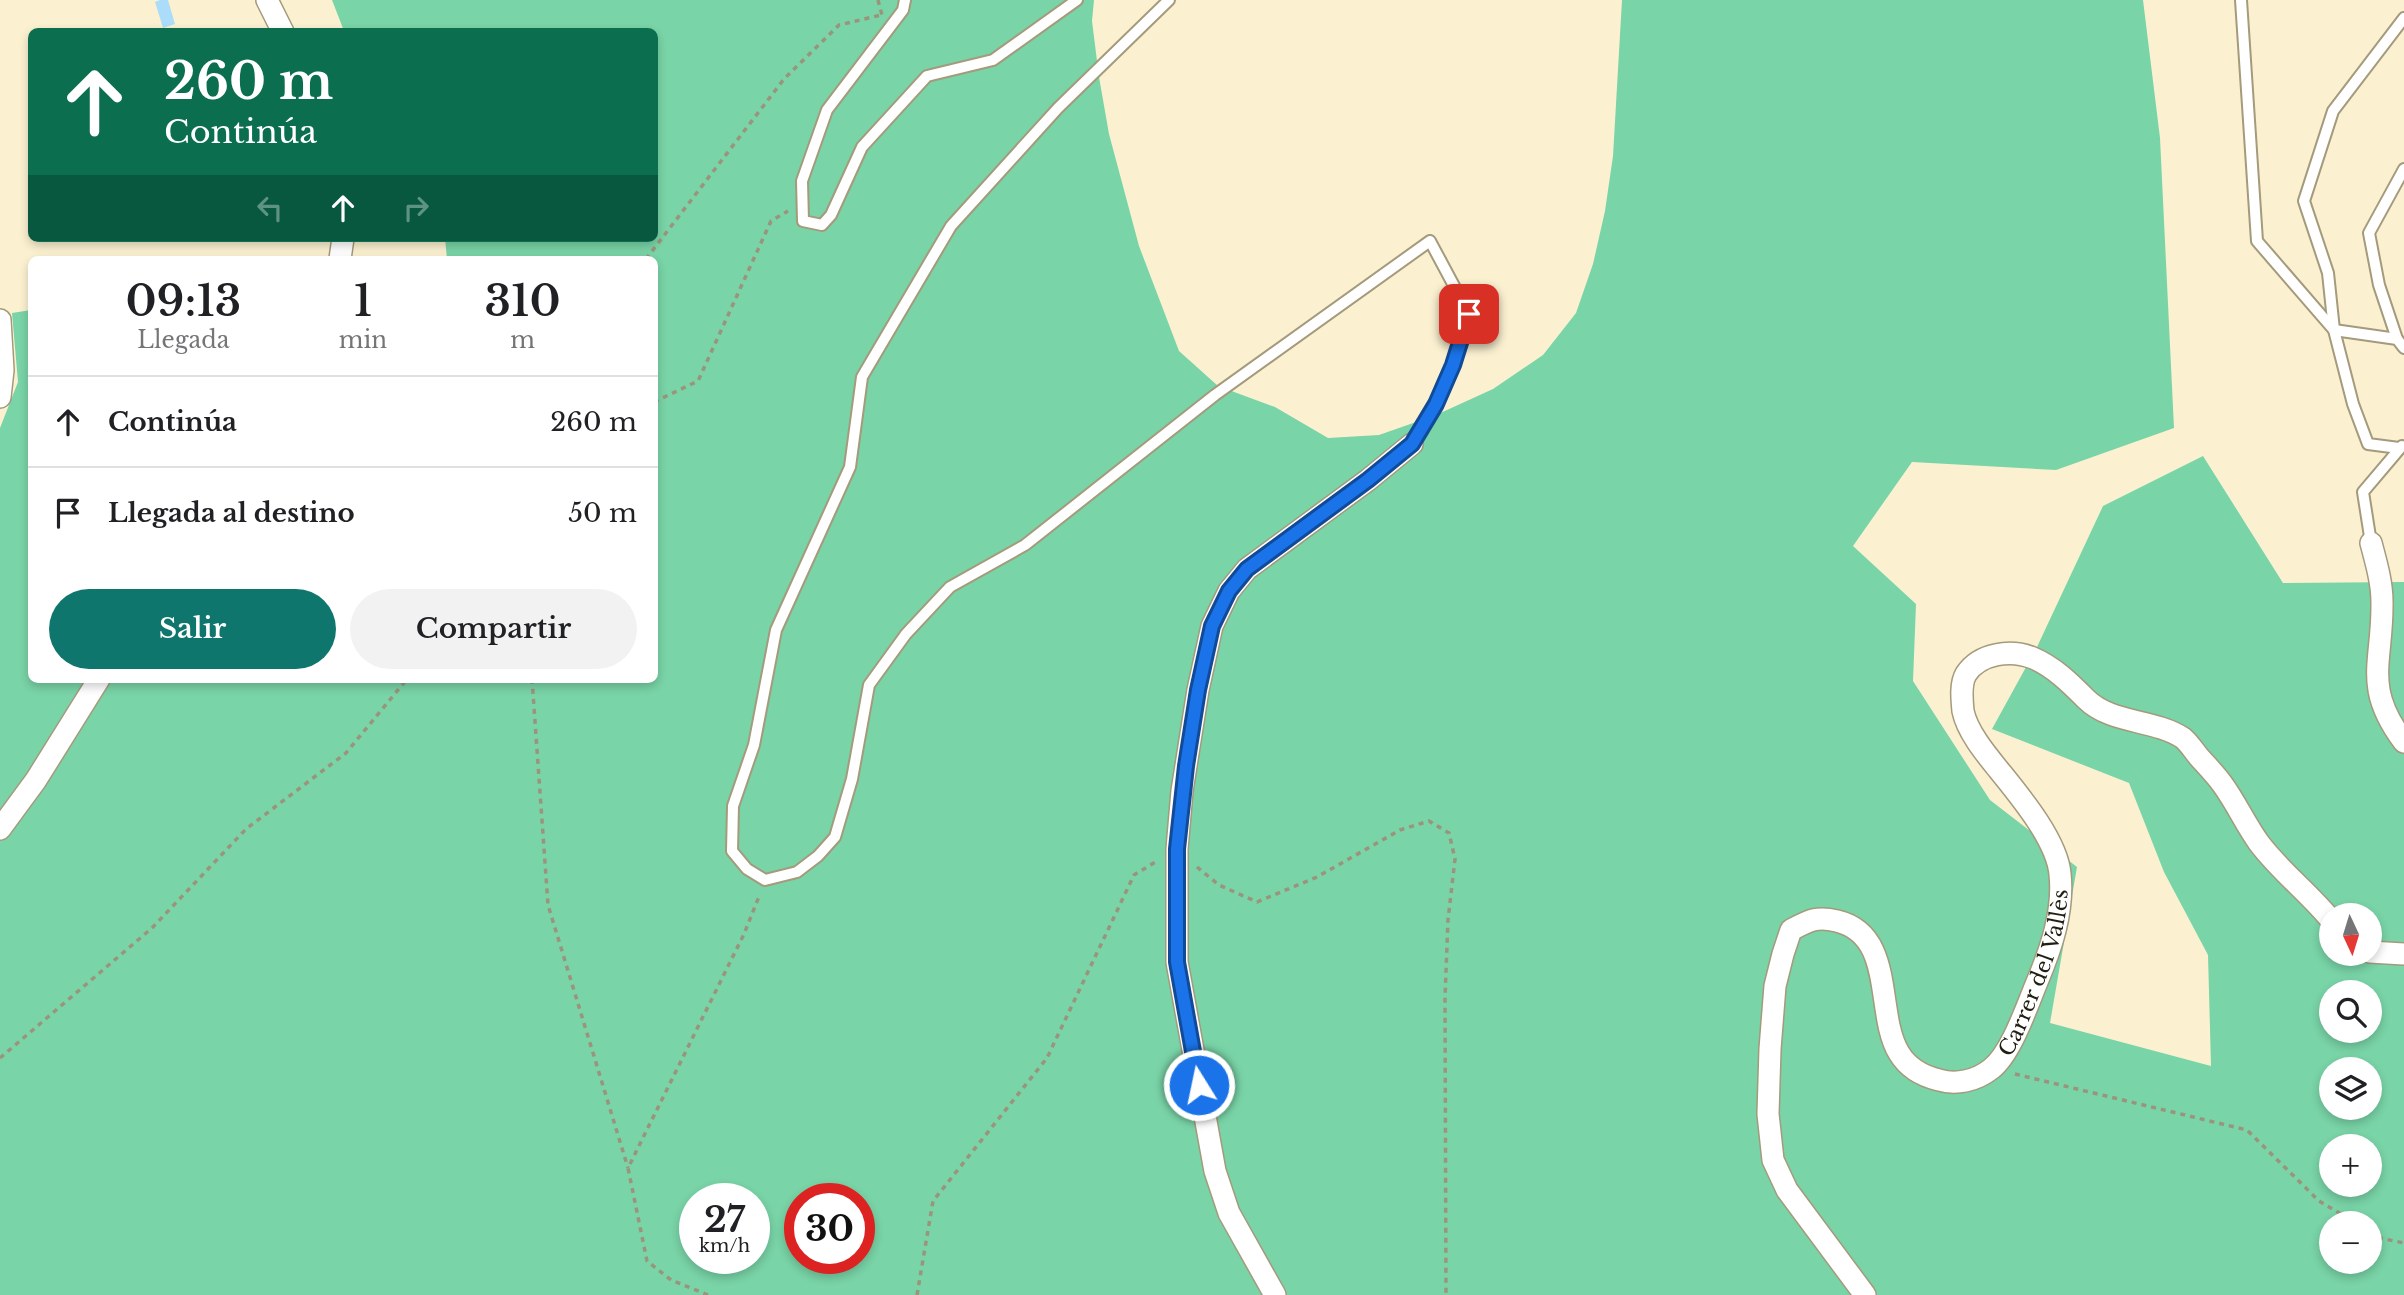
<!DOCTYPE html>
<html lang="es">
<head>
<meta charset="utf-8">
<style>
  body { margin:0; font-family:"Libre Baskerville",serif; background:#f2f2f2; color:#202124; height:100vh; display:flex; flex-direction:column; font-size:26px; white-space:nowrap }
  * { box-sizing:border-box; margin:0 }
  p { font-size:23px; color:#757577 }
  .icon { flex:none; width:38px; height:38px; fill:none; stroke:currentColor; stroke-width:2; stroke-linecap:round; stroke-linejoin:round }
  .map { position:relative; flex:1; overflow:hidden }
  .panel { position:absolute; left:28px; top:256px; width:630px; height:427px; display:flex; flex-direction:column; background:#fff; border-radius:10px; box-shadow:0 4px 10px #0003 }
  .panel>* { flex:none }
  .top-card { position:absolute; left:28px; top:28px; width:630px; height:214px; border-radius:10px; box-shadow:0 4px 10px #0003; background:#0b6e4f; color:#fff; overflow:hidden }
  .needle { width:46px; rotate:176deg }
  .tools { position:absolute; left:2319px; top:903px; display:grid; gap:14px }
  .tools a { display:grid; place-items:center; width:63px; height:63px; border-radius:50%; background:#fff; box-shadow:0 4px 10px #0003; font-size:35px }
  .speed { position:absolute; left:679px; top:1183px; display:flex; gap:14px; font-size:35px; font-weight:700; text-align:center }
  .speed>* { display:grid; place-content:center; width:91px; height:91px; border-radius:50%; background:#fff; box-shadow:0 4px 10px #0003; line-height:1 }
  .speed small { font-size:18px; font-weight:400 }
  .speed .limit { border:10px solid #d22; background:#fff; color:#111 }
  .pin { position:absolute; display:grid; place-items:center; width:60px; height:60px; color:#fff; margin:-30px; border-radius:14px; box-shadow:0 4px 10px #0006 }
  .me { position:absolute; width:77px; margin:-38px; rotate:350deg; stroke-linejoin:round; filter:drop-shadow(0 0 5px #0008) }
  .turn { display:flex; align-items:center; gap:24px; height:147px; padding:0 21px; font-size:32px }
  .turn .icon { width:91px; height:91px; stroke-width:2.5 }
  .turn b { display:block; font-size:49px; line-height:60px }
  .lanes { display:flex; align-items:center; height:66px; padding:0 21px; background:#0003; justify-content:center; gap:35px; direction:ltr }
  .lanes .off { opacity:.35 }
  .eta { display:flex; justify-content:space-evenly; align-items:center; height:119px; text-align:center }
  .eta b { font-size:42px; font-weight:600; line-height:49px }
  .cta { display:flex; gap:14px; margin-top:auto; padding:14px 21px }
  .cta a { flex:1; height:80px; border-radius:42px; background:#0f766e; color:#fff; font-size:28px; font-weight:600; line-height:80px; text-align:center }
  .cta a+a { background:#f2f2f2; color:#202124 }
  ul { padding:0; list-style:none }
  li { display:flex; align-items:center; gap:21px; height:91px; padding:0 21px; border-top:2px solid #e0e0e0 }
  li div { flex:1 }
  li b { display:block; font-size:26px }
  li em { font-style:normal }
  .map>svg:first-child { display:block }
  .forest { fill:#79d4a7; fill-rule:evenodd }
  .water { fill:#abddfb }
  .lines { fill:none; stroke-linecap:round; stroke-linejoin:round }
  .service-casing { stroke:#a49a7c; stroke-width:14 }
  .minor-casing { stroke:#a49a7c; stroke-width:24 }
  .path { stroke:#9b947d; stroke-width:3.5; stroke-dasharray:5 5; stroke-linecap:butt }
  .service { stroke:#fff; stroke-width:10 }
  .minor { stroke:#fff; stroke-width:21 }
  .route-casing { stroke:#114b97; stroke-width:18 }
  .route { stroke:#1a73e8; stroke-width:12 }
  .labels { text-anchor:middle; stroke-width:7; stroke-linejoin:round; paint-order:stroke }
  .street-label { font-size:21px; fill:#211e12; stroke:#fefefe }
</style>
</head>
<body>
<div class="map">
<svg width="2404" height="1295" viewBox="0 0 2404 1295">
  <rect width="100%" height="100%" fill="#fbf1d1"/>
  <path class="forest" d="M332,0h762l-2,21 7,56 10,57 30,112 40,105 39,35 57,21 53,31 51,-3 57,-20 57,-26 50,-34 33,-42 17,-49 12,-53 8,-55 9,-156h521l17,138 14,290 -118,42 -144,-8 -59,84 63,58 -3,77 77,119 87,67 -27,156 161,43 -3,-111 -44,-83 -35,-89 -137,-54 45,-82 66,-141 100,-50 80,127 121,-1v713h-2404v-867l18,-46 -6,-69 19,-3 1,369h622v-420h-207l-2,-21h209v-206l-310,-1zM2331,915h39v39h-39zM2331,992h39v39h-39zM2331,1069h39v39h-39zM2331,1146h39v39h-39zM695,1199h59v59h-59zM800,1199h59v59h-59zM2331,1223h39v39h-39z"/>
  <polygon class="water" points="160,0 168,0 175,24 163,28 155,2"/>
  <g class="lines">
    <defs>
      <g id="service">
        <polyline points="905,0 903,10 827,110 802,181 803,221 822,225 831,215 862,147 927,76 993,60 1077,0"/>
        <polyline points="1169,0 1058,108 951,226 862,377 850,467 776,630 754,745 733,806 732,851 747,869 765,880 797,872 818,856 835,837 852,779 869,685 906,634 950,587 1025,545 1215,395 1430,241 1469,314 1453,365 1436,404 1412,444"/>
        <polyline points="2241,0 2257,241 2334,330 2397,339 2404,348"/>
        <polyline points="2397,339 2379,285 2369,233 2404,169"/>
        <polyline points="2399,448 2368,444 2353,404 2334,330 2328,273 2304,201 2333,111 2404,18"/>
        <polyline points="2371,543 2363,492 2402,446"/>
      </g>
      <g id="minor">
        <polyline points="267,0 283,32"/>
        <polyline points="340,259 343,238"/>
        <polyline points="0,320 3,370 0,397"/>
        <path d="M2371,543c5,19 11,39 11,59 1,61 -20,84 22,140"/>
        <polyline points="0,829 36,780 99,679"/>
        <polyline points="2370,952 2404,954"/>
        <polyline points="1275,1295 1229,1213 1215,1171 1177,962 1177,849 1182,791 1198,690 1212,626 1229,591 1247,569 1368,480 1412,444"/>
        <path id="s1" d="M1865,1295l-78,-105 -14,-30 -5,-46 2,-65 5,-63 8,-32 8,-24c19,-10 26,-14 46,-9 59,14 38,93 62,132 9,15 23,23 40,27 17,5 37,1 52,-11 20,-15 36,-63 46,-87 14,-33 27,-71 23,-108 -3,-34 -41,-79 -62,-105 -13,-16 -31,-38 -35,-58 -1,-11 -3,-27 3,-37 14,-21 45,-25 67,-16 21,9 37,25 53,41 25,25 68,20 97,39 6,5 11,13 16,19 8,9 17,18 24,28 13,18 23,40 36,58 21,28 50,50 72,77"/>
      </g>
    </defs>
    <use href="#service" class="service-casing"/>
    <use href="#minor" class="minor-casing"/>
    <g class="path">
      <polyline points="878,0 882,15"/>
      <polyline points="646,259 784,79 839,25 881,15"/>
      <polyline points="654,402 698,381 771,221 788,211"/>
      <polyline points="532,679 548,905 628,1168"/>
      <polyline points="1197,867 1219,885 1257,902 1317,877 1400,830 1429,821 1449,833 1455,859 1448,920 1445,998 1446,1295"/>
      <polyline points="0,1058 152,928 246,829 346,753 407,679"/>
      <polyline points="2015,1074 2247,1130 2319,1201 2356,1223"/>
      <polyline points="2370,1231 2380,1238 2404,1243"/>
      <polyline points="708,1295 671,1280 647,1261 628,1168 744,934 760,894"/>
      <polyline points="917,1295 933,1201 1047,1058 1134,875 1157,861"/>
    </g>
    <use href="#service" class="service"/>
    <use href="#minor" class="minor"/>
  </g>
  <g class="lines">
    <defs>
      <polyline id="route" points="1199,1085 1177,962 1177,849 1186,766 1198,690 1212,626 1229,591 1247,569 1368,480 1412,444 1436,404 1453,365 1469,314"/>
    </defs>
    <use href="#route" class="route-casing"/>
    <use href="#route" class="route"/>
  </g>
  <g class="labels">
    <g class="street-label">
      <text dy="7" stroke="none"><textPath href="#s1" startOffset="812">Carrer del Vallès</textPath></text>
    </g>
  </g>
</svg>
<div class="tools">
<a><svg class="needle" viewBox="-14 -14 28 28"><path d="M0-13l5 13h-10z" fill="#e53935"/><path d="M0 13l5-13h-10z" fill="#757577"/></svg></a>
<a><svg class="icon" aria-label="search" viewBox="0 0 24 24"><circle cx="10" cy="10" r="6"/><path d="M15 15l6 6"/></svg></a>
<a><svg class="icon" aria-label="layers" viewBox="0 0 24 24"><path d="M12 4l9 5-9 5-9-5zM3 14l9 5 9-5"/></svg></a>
<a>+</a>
<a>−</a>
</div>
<div class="speed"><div>27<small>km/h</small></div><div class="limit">30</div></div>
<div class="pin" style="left:1469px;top:314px;background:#d93025"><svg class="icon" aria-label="arrive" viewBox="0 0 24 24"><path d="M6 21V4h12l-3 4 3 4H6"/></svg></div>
<svg class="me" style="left:1199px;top:1085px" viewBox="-20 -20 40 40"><circle r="17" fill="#1a73e8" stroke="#fff" stroke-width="3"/><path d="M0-11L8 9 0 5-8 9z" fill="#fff"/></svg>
<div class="top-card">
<div class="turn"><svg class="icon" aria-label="ahead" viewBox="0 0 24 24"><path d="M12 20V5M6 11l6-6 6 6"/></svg><div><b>260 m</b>Continúa</div></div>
<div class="lanes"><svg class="icon off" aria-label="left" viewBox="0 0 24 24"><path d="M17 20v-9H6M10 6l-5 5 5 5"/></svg><svg class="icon" aria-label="ahead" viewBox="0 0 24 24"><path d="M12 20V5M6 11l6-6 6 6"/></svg><svg class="icon off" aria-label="right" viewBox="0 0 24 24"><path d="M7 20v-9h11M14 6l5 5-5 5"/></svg></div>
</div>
<section class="panel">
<div class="eta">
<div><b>09:13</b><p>Llegada</p></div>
<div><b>1</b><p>min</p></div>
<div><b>310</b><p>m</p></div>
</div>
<ul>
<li><svg class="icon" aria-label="ahead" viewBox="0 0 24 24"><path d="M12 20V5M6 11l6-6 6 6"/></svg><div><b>Continúa</b></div><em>260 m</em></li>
<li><svg class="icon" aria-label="arrive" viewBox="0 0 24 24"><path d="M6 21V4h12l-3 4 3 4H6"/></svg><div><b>Llegada al destino</b></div><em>50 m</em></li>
</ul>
<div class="cta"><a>Salir</a><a>Compartir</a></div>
</section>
</div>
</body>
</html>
